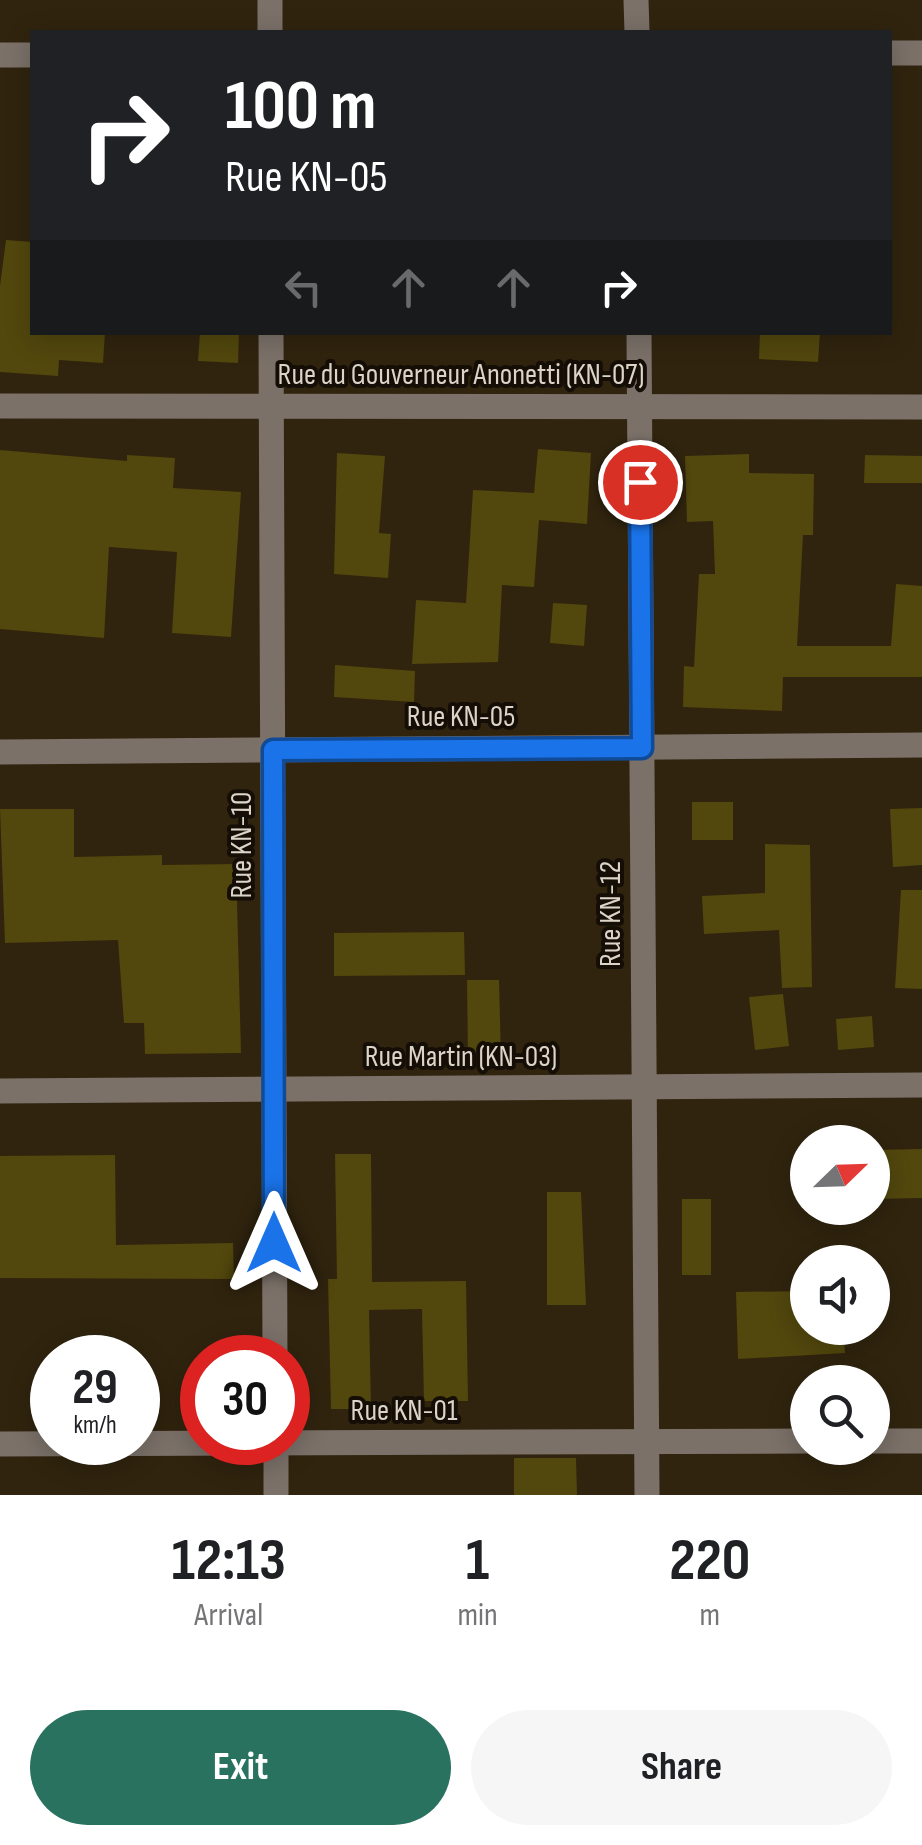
<!DOCTYPE html>
<html lang="en">
<head>
<meta charset="utf-8">
<style>
  body { margin:0; font-family:"Sofia Sans Condensed",sans-serif; background:#f6f6f6; color:#202124; height:100vh; display:flex; flex-direction:column; font-size:38px; white-space:nowrap }
  * { box-sizing:border-box; margin:0 }
  p { font-size:32px; color:#757577 }
  .icon { flex:none; width:55px; height:55px; fill:none; stroke:currentColor; stroke-width:2; stroke-linecap:round; stroke-linejoin:round }
  .map { position:relative; height:1495px; overflow:hidden }
  .panel { display:flex; flex-direction:column; background:#fff; flex:1 }
  .panel>* { flex:none }
  .hud { position:absolute; left:30px; top:30px; width:862px; height:305px; border-radius:0px; box-shadow:0 5px 25px #0003; background:#202124; color:#fff; overflow:hidden }
  .needle { width:65px; rotate:67deg }
  .buttons { position:absolute; left:790px; top:1125px; display:grid; gap:20px }
  .buttons a { display:grid; place-items:center; width:100px; height:100px; border-radius:50%; background:#fff; box-shadow:0 5px 25px #0003; font-size:50px }
  .speed { position:absolute; left:30px; top:1335px; display:flex; gap:20px; font-size:50px; font-weight:700; text-align:center }
  .speed>* { display:grid; place-content:center; width:130px; height:130px; border-radius:50%; background:#fff; box-shadow:0 5px 25px #0003; line-height:1 }
  .speed small { font-size:25px; font-weight:400 }
  .speed .limit { border:15px solid #d22; background:#fff; color:#111 }
  .pin { position:absolute; display:grid; place-items:center; width:85px; height:85px; color:#fff; margin:-42px; border:5px solid #fff; border-radius:50%; box-shadow:0 2px 10px #0007 }
  .me { position:absolute; width:110px; margin:-55px; rotate:0deg; stroke-linejoin:round; filter:drop-shadow(0 0 8px #0008) }
  .turn { display:flex; align-items:center; gap:35px; height:210px; padding:0 30px; font-size:45px }
  .turn .icon { width:130px; height:130px; stroke-width:2.5 }
  .turn b { display:block; font-size:70px; line-height:85px }
  .lanes { display:flex; align-items:center; height:95px; padding:0 30px; background:#0003; justify-content:center; gap:50px; direction:ltr }
  .lanes .off { opacity:.35 }
  .eta { display:flex; justify-content:space-evenly; align-items:center; height:170px; text-align:center }
  .eta b { font-size:60px; font-weight:700; line-height:70px }
  .button { display:flex; gap:20px; margin-top:auto; padding:20px 30px }
  .button a { flex:1; height:115px; border-radius:60px; background:#29725f; color:#fff; font-size:40px; font-weight:700; line-height:115px; text-align:center }
  .button a+a { background:#f6f6f6; color:#202124 }
  .map>svg:first-child { display:block }
  .building { fill:#52470d }
  .lines { fill:none; stroke-linecap:round; stroke-linejoin:round }
  .minor { stroke:#7b7169; stroke-width:25 }
  .route-casing { stroke:#114b97; stroke-width:25 }
  .route { stroke:#1a73e8; stroke-width:18 }
  .labels { text-anchor:middle; stroke-width:8; stroke-linejoin:round; paint-order:stroke }
  .street-label { font-size:30px; fill:#dcd4c8; stroke:#140e06 }
</style>
</head>
<body>
<div class="map">
<svg width="922" height="1495" viewBox="0 0 922 1495">
  <rect width="100%" height="100%" fill="#30240e"/>
  <g class="building">
    <polygon points="6,240 32,242 32,332 105,332 103,363 59,360 58,376 0,372 0,286"/>
    <polygon points="200,332 239,332 238,363 198,361"/>
    <polygon points="760,332 820,332 818,362 759,359"/>
    <polygon points="538,449 591,453 587,524 539,520 534,587 502,585 498,662 412,664 416,600 466,603 473,490 534,493"/>
    <polygon points="0,450 127,461 127,455 175,458 173,488 241,492 231,637 172,633 177,552 109,547 104,638 0,629"/>
    <polygon points="337,453 385,456 379,533 391,534 388,578 334,574"/>
    <polygon points="749,454 749,473 814,474 813,535 803,535 797,646 891,646 896,584 922,586 922,677 783,677 782,711 683,707 684,666 694,667 699,574 715,574 713,521 687,522 685,456"/>
    <polygon points="865,455 922,456 922,483 864,483"/>
    <polygon points="553,603 587,605 584,646 550,643"/>
    <polygon points="335,665 415,671 414,702 334,697"/>
    <rect x="692" y="802" width="41" height="38"/>
    <polygon points="922,808 922,865 893,867 890,809"/>
    <polygon points="0,809 74,809 74,857 162,855 162,865 236,864 241,1053 145,1054 144,1023 124,1023 118,940 5,943"/>
    <polygon points="765,844 810,845 812,987 782,988 779,930 704,934 702,896 765,893"/>
    <polygon points="901,890 922,890 922,989 895,988"/>
    <polygon points="464,932 465,975 334,976 334,933"/>
    <polygon points="467,980 499,980 501,1059 468,1060"/>
    <polygon points="783,994 789,1046 755,1050 749,997"/>
    <polygon points="872,1016 874,1047 838,1050 836,1019"/>
    <polygon points="922,1149 922,1198 872,1199 872,1150"/>
    <polygon points="335,1154 371,1154 372,1282 466,1281 468,1401 424,1401 422,1309 369,1310 371,1409 331,1409 328,1279 337,1279"/>
    <polygon points="115,1155 116,1245 233,1243 234,1279 0,1278 0,1156"/>
    <polygon points="547,1192 581,1192 586,1305 547,1305"/>
    <rect x="682" y="1199" width="29" height="76"/>
    <polygon points="808,1291 808,1328 843,1328 845,1353 738,1359 736,1292"/>
    <polygon points="514,1458 576,1458 577,1495 514,1495"/>
  </g>
  <g class="lines">
    <g class="minor">
      <polyline points="270,0 270,32"/>
      <polyline points="636,0 637,32"/>
      <polyline points="890,53 922,53"/>
      <polyline points="0,55 32,55"/>
      <polyline points="271,332 275,1358"/>
      <polyline points="639,332 647,1495"/>
      <polyline points="0,406 922,407"/>
      <polyline points="0,752 922,745"/>
      <polyline points="0,1091 922,1085"/>
      <polyline points="872,1441 922,1441"/>
      <polyline points="276,1442 276,1495"/>
      <polyline points="0,1444 808,1441"/>
    </g>
  </g>
  <g class="lines">
    <defs>
      <polyline id="route" points="274,1243 273,750 642,748 640,482"/>
    </defs>
    <use href="#route" class="route-casing"/>
    <use href="#route" class="route"/>
  </g>
  <g class="labels">
    <g class="street-label">
      <text x="461" y="384">Rue du Gouverneur Anonetti (KN-07)</text>
      <text x="461" y="726">Rue KN-05</text>
      <text transform="translate(241 845) rotate(-90)" y="10">Rue KN-10</text>
      <text transform="translate(610 914) rotate(-90)" y="10">Rue KN-12</text>
      <text x="461" y="1066">Rue Martin (KN-03)</text>
      <text x="404" y="1420">Rue KN-01</text>
    </g>
  </g>
</svg>
<div class="buttons">
<a><svg class="needle" viewBox="-14 -14 28 28"><path d="M0-13l5 13h-10z" fill="#e53935"/><path d="M0 13l5-13h-10z" fill="#757577"/></svg></a>
<a><svg class="icon" aria-label="sound" viewBox="0 0 24 24"><path d="M4 9h4l5-4v14l-5-4H4zM17 9q2 3 0 6"/></svg></a>
<a><svg class="icon" aria-label="search" viewBox="0 0 24 24"><circle cx="10" cy="10" r="6"/><path d="M15 15l6 6"/></svg></a>
</div>
<div class="speed"><div>29<small>km/h</small></div><div class="limit">30</div></div>
<div class="pin" style="left:640px;top:482px;background:#d93025"><svg class="icon" aria-label="arrive" viewBox="0 0 24 24"><path d="M6 21V4h12l-3 4 3 4H6"/></svg></div>
<svg class="me" style="left:274px;top:1243px" viewBox="-20 -20 40 40"><path d="M0-17L14 15 0 8-14 15z" fill="#1a73e8" stroke="#fff" stroke-width="4"/></svg>
<div class="hud">
<div class="turn"><svg class="icon" aria-label="right" viewBox="0 0 24 24"><path d="M7 20v-9h11M14 6l5 5-5 5"/></svg><div><b>100 m</b>Rue KN-05</div></div>
<div class="lanes"><svg class="icon off" aria-label="left" viewBox="0 0 24 24"><path d="M17 20v-9H6M10 6l-5 5 5 5"/></svg><svg class="icon off" aria-label="ahead" viewBox="0 0 24 24"><path d="M12 20V5M6 11l6-6 6 6"/></svg><svg class="icon off" aria-label="ahead" viewBox="0 0 24 24"><path d="M12 20V5M6 11l6-6 6 6"/></svg><svg class="icon" aria-label="right" viewBox="0 0 24 24"><path d="M7 20v-9h11M14 6l5 5-5 5"/></svg></div>
</div>
</div>
<section class="panel">
<div class="eta">
<div><b>12:13</b><p>Arrival</p></div>
<div><b>1</b><p>min</p></div>
<div><b>220</b><p>m</p></div>
</div>
<div class="button"><a>Exit</a><a>Share</a></div>
</section>
</body>
</html>
